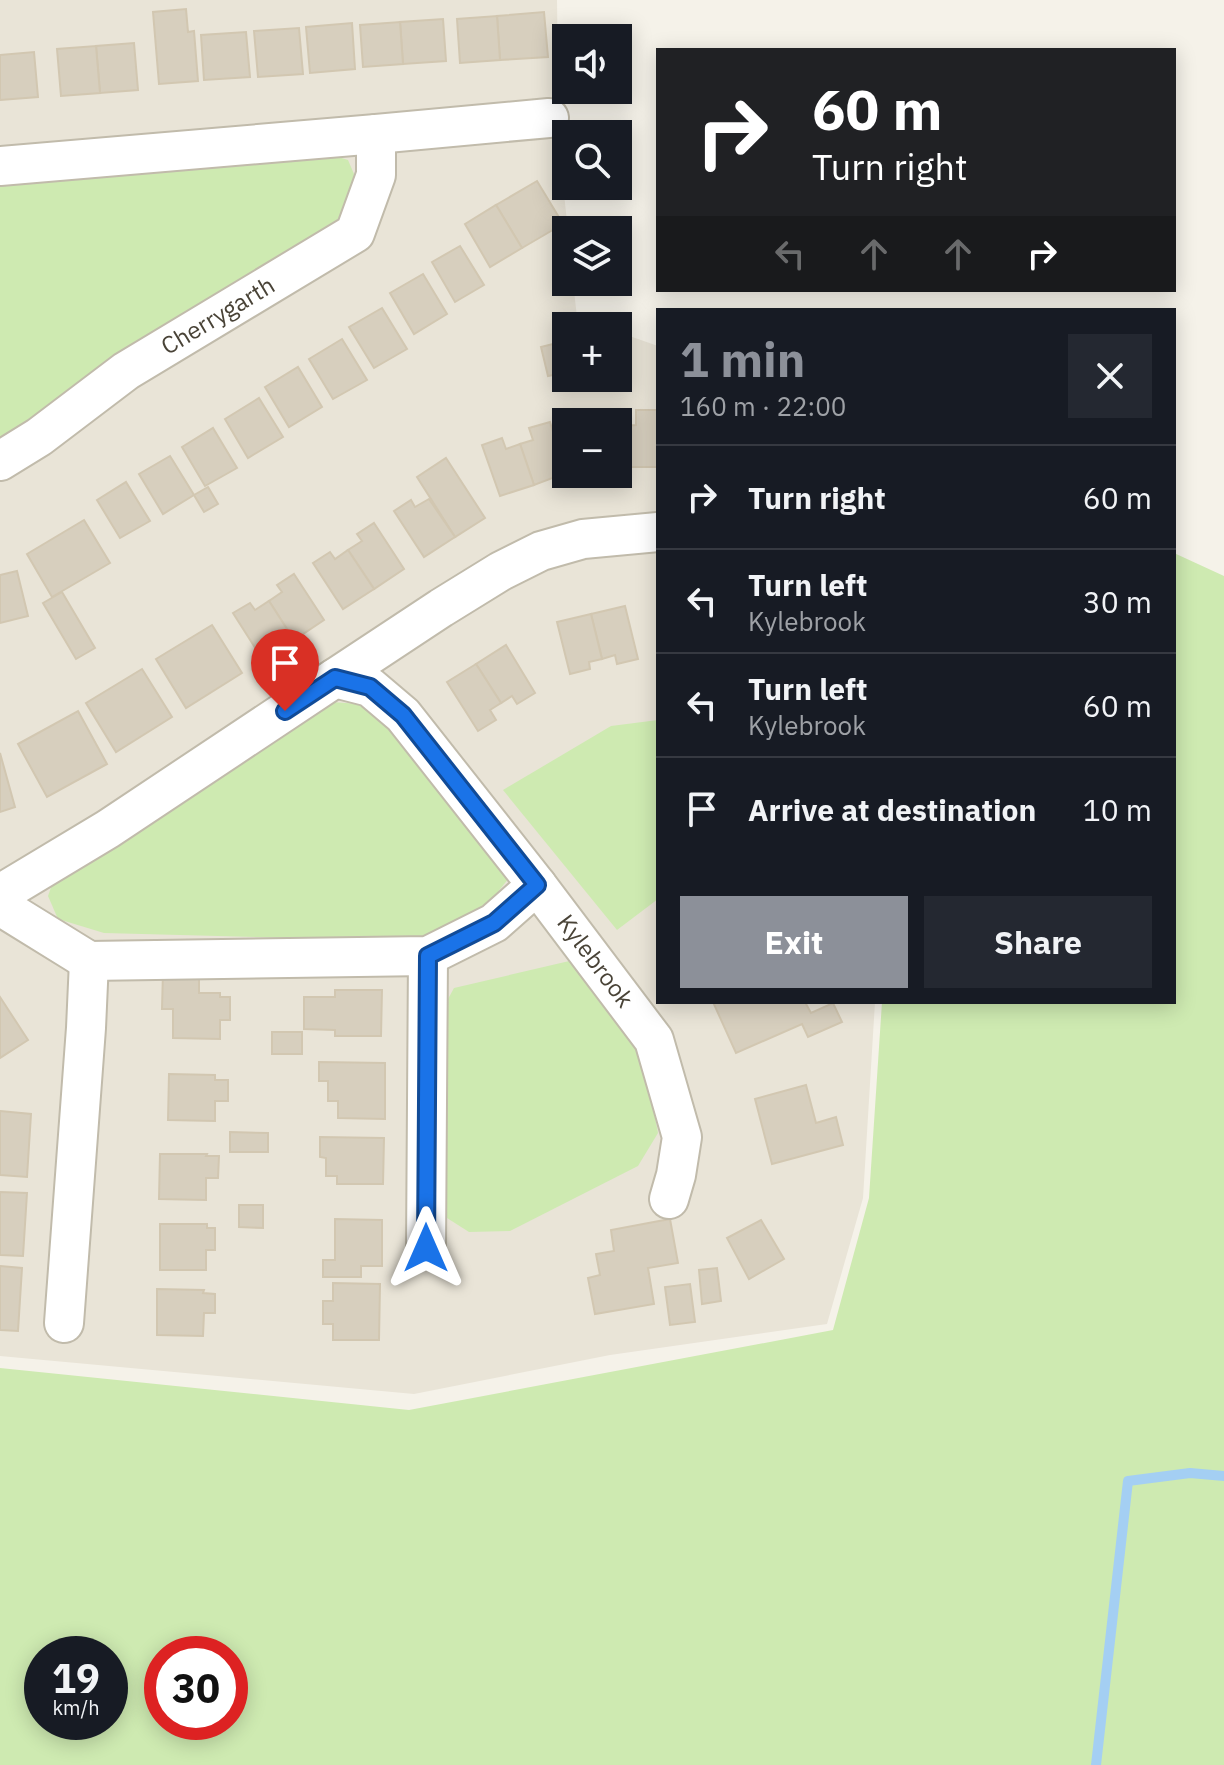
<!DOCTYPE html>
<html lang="en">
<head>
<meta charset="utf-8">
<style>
  body { margin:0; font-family:"IBM Plex Sans",sans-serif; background:#242831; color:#f1f3f6; height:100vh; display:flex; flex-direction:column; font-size:30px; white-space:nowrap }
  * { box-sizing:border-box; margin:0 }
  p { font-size:26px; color:#9ea1a6 }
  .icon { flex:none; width:44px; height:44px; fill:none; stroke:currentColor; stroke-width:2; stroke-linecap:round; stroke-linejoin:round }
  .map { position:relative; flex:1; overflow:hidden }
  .side { position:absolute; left:656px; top:308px; width:520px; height:696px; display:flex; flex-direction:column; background:#171b24; border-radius:0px; box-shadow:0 4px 20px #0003 }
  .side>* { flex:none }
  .guide { position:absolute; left:656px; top:48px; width:520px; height:244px; border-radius:0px; box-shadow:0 4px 20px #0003; background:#202124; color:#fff; overflow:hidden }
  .tools { position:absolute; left:552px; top:24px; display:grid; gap:16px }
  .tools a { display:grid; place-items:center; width:80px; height:80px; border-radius:0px; background:#171b24; box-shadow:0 4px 20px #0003; font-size:40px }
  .speed { position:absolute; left:24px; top:1636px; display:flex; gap:16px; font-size:40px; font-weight:700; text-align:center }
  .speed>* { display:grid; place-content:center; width:104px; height:104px; border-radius:50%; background:#171b24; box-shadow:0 4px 20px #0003; line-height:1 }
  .speed small { font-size:20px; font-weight:400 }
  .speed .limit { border:12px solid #d22; background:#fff; color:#111 }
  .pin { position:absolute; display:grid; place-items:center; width:68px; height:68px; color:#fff; margin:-82px -34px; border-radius:50% 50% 50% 0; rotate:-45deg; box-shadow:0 0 8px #0007 }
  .pin .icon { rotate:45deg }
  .me { position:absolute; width:88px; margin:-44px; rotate:0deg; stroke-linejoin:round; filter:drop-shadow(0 0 6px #0008) }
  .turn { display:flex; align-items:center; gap:28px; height:168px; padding:0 24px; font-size:36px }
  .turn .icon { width:104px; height:104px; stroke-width:2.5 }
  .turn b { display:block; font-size:56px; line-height:68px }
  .lanes { display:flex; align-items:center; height:76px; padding:0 24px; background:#0003; justify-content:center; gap:40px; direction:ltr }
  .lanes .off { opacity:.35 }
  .round { display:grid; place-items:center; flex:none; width:84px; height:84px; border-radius:0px; background:#242831 }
  .headline { display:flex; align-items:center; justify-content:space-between; height:136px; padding:0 24px }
  h1 { font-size:48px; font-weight:800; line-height:60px; color:#8c9099 }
  .primary-button { display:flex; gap:16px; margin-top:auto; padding:16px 24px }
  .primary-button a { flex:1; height:92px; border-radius:0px; background:#8c9099; color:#fff; font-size:32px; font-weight:800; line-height:92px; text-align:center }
  .primary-button a+a { background:#242831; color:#f1f3f6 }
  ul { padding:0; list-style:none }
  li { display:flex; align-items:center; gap:24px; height:104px; padding:0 24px; border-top:2px solid #363941 }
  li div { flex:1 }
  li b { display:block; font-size:30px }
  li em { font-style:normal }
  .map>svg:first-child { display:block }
  .residential { fill:#e9e4d7; fill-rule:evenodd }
  .green { fill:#ceeab1; fill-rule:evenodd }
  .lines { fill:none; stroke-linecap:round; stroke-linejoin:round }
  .stream { stroke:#a4cff3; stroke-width:10 }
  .building { fill:#d7cfbe; stroke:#d2c7b1; stroke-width:2 }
  .minor-casing { stroke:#c1bbab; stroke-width:42 }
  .minor { stroke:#fff; stroke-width:38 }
  .route-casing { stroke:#114b97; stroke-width:20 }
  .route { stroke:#1a73e8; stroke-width:14 }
  .labels { text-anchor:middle; stroke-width:6; stroke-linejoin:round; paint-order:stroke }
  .street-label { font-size:24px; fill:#494337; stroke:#fff }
</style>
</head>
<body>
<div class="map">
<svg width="1224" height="1765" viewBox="0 0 1224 1765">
  <rect width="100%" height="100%" fill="#f5f2e9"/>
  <path class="residential" d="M0,0h557l2,149 9,81h-2v52h7l4,35 25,9h-36v52h52v-46l40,14v656h217l-12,196 -36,126 -217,31 -196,39 -414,-38zM566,422h52v52h-52z"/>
  <g class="green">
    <polygon points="326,153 348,160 354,174 352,193 342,216 318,234 0,438 0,181"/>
    <path d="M1174,553l50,23v1189h-1224v-397l409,42 424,-80 36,-132 13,-196h292zM42,1654h68v68h-68zM162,1654h68v68h-68z"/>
    <polygon points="331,702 361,704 428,764 513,873 493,898 440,936 399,941 104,933 58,919 48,896 54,879"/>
    <polygon points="658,720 658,899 617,930 503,790 611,726"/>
    <polygon points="578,959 641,1044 658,1133 638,1166 510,1231 469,1232 447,1218 441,1181 448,999 454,988"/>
  </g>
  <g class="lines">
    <polyline class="stream" points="1096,1765 1128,1481 1190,1473 1224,1476"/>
  </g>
  <g class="building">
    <polygon points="186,9 188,32 194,31 198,81 159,84 153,12"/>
    <polygon points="544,12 548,57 500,60 497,16"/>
    <polygon points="497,16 500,60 460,63 457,19"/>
    <polygon points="443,19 446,61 403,64 400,22"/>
    <polygon points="400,22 403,64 363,67 360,25"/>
    <polygon points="352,23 355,69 310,73 306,27"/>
    <polygon points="299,28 303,74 258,77 254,31"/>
    <polygon points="246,32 250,77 204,80 201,35"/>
    <polygon points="134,43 138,90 100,93 96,46"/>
    <polygon points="96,46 100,93 61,96 57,49"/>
    <polygon points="34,52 38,97 0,100 0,55"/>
    <polygon points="537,181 563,224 522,248 496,205"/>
    <polygon points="496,205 522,248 490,267 465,224"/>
    <polygon points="460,246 484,285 455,302 432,262"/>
    <polygon points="423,274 447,314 414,334 390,293"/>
    <polygon points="382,308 407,349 374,368 349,327"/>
    <polygon points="342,339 367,380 333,399 309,359"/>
    <polygon points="557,343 563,373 548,376 541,347"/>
    <polygon points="566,355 566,378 579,378 581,383 566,387 560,356"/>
    <polygon points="298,367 322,407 289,427 265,387"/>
    <polygon points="259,398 283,437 248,458 225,419"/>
    <polygon points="636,410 657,410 658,467 625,467 624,426 636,425"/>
    <polygon points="591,411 612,411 613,422 591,422"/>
    <polygon points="550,422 566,473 534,485 520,444 533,440 529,428"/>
    <polygon points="618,426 624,426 625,467 618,468"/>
    <polygon points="213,428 237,468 205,486 182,447"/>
    <polygon points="502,438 506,449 520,444 534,485 500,496 482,445"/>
    <polygon points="170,456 194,495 163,514 139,474"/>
    <polygon points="446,458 485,518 455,537 417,477"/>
    <polygon points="126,482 150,521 120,538 97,500"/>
    <polygon points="208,487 218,504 204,512 194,495"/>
    <polygon points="429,499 455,537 424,557 394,511 411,500 415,507"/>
    <polygon points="84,520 110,563 52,597 27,554"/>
    <polygon points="374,523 404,569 374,589 348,550 362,541 357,534"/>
    <polygon points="348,550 374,589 343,609 313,563 330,552 335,559"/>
    <polygon points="17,571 28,616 0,623 0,575"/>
    <polygon points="294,574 324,620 294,640 269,601 282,592 277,585"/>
    <polygon points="62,592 95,648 76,659 43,603"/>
    <polygon points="269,601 294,640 263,660 233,613 250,603 255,610"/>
    <polygon points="625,606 638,659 617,664 615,655 602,659 591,614"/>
    <polygon points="591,614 602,659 589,662 590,669 570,674 557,622"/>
    <polygon points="212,625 242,673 186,708 156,659"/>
    <polygon points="506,645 535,693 517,704 512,696 501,703 476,664"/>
    <polygon points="476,664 501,703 490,710 496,720 478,731 447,682"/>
    <polygon points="142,669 172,717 116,752 86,703"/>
    <polygon points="78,711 107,764 47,797 18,744"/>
    <polygon points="0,753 15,807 0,812"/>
    <polygon points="163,972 199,972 199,993 220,993 220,997 230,997 230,1020 220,1020 220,1039 173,1038 173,1009 162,1009"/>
    <polygon points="335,990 382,990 381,1036 335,1036 335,1030 304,1029 304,997 335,997"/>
    <polygon points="0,997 28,1040 0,1058"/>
    <polygon points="713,1002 805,1002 811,1013 833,1003 842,1022 808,1037 802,1024 736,1053"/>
    <rect x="272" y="1032" width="30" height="22"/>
    <polygon points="319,1062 385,1063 385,1119 338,1118 338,1101 328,1101 328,1081 319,1081"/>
    <polygon points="169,1074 215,1075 215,1080 228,1080 228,1101 215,1101 215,1121 168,1120"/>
    <polygon points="806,1085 816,1123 836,1117 843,1145 772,1164 755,1099"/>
    <polygon points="0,1111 31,1114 27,1177 0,1175"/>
    <polygon points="230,1132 268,1133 268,1152 230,1152"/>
    <polygon points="320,1137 384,1138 383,1184 337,1184 337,1176 326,1176 326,1158 320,1157"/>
    <polygon points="160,1154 207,1154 206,1156 219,1156 218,1178 206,1178 206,1200 159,1199"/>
    <polygon points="0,1192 27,1193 23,1256 0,1255"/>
    <polygon points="239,1205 263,1205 263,1228 239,1227"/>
    <polygon points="335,1219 382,1220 382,1266 361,1266 361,1277 323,1277 323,1260 335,1260"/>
    <polygon points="670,1219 678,1263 648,1268 654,1304 595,1314 588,1278 600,1275 596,1254 614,1251 611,1230"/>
    <polygon points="761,1220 784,1259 749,1279 727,1238"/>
    <polygon points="160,1224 207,1224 207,1228 215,1228 215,1250 206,1250 206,1270 160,1270"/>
    <polygon points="0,1266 22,1268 18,1331 0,1330"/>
    <polygon points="717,1268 721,1301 702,1304 699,1270"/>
    <polygon points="333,1283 380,1284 379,1340 333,1340 333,1324 323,1324 323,1301 333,1301"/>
    <polygon points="690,1284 695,1322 670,1325 665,1287"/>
    <polygon points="157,1289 204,1290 203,1293 215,1294 215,1313 204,1313 203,1336 157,1335"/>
  </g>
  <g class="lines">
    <defs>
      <g id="minor">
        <polyline points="0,166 376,134 549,118"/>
        <polyline points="0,461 39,437 126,371 355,233 376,175 376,134"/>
        <polyline points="335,678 441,608 501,571 541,551 583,539 658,532"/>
        <polyline points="0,894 108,829 335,678 370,687 403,715 537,885 654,1040 682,1137 676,1175 669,1199"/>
        <polyline points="0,906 89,961 428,956 494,923 537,885"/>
        <polyline points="426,1248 428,956"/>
        <polyline points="64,1323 86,1028 89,961"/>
      </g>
    </defs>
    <use href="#minor" class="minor-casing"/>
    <use href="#minor" class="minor"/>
  </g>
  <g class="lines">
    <defs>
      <polyline id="route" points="285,711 335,678 370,687 403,715 537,885 494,923 428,956 426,1248"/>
    </defs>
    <use href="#route" class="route-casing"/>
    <use href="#route" class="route"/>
  </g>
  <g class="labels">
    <g class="street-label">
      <text transform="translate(218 316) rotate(-31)" y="8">Cherrygarth</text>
      <text transform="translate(595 961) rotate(53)" y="8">Kylebrook</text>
    </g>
  </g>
</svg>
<div class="tools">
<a><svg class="icon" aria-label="sound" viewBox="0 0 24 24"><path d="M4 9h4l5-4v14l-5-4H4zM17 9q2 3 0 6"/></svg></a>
<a><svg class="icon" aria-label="search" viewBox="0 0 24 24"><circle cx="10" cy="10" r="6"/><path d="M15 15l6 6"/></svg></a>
<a><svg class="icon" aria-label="layers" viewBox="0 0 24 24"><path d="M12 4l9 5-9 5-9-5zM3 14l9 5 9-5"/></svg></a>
<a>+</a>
<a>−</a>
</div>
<div class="speed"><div>19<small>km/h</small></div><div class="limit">30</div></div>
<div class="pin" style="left:285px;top:711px;background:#d93025"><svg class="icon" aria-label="arrive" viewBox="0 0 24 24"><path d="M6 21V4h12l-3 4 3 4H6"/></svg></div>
<svg class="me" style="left:426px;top:1248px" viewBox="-20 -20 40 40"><path d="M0-17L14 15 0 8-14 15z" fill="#1a73e8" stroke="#fff" stroke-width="4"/></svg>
<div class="guide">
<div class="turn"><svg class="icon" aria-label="right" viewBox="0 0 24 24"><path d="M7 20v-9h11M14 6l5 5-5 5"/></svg><div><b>60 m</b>Turn right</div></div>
<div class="lanes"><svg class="icon off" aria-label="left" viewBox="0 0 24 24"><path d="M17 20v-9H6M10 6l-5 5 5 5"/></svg><svg class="icon off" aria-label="ahead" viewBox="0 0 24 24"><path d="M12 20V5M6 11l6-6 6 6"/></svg><svg class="icon off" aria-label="ahead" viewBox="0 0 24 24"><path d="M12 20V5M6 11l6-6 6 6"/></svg><svg class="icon" aria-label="right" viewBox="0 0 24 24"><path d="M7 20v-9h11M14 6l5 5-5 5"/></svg></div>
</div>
<section class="side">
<div class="headline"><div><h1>1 min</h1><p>160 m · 22:00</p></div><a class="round"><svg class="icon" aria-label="close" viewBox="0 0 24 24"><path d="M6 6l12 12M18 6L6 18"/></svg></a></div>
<ul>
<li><svg class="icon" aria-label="right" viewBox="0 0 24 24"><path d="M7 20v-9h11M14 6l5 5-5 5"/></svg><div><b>Turn right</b></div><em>60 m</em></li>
<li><svg class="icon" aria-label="left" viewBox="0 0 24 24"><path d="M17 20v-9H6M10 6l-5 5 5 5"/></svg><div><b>Turn left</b><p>Kylebrook</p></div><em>30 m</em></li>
<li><svg class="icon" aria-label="left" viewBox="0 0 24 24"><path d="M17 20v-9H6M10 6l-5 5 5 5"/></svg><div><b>Turn left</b><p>Kylebrook</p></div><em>60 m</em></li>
<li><svg class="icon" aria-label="arrive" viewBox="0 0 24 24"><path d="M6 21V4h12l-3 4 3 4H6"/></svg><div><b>Arrive at destination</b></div><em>10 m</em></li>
</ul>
<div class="primary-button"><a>Exit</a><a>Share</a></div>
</section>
</div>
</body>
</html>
